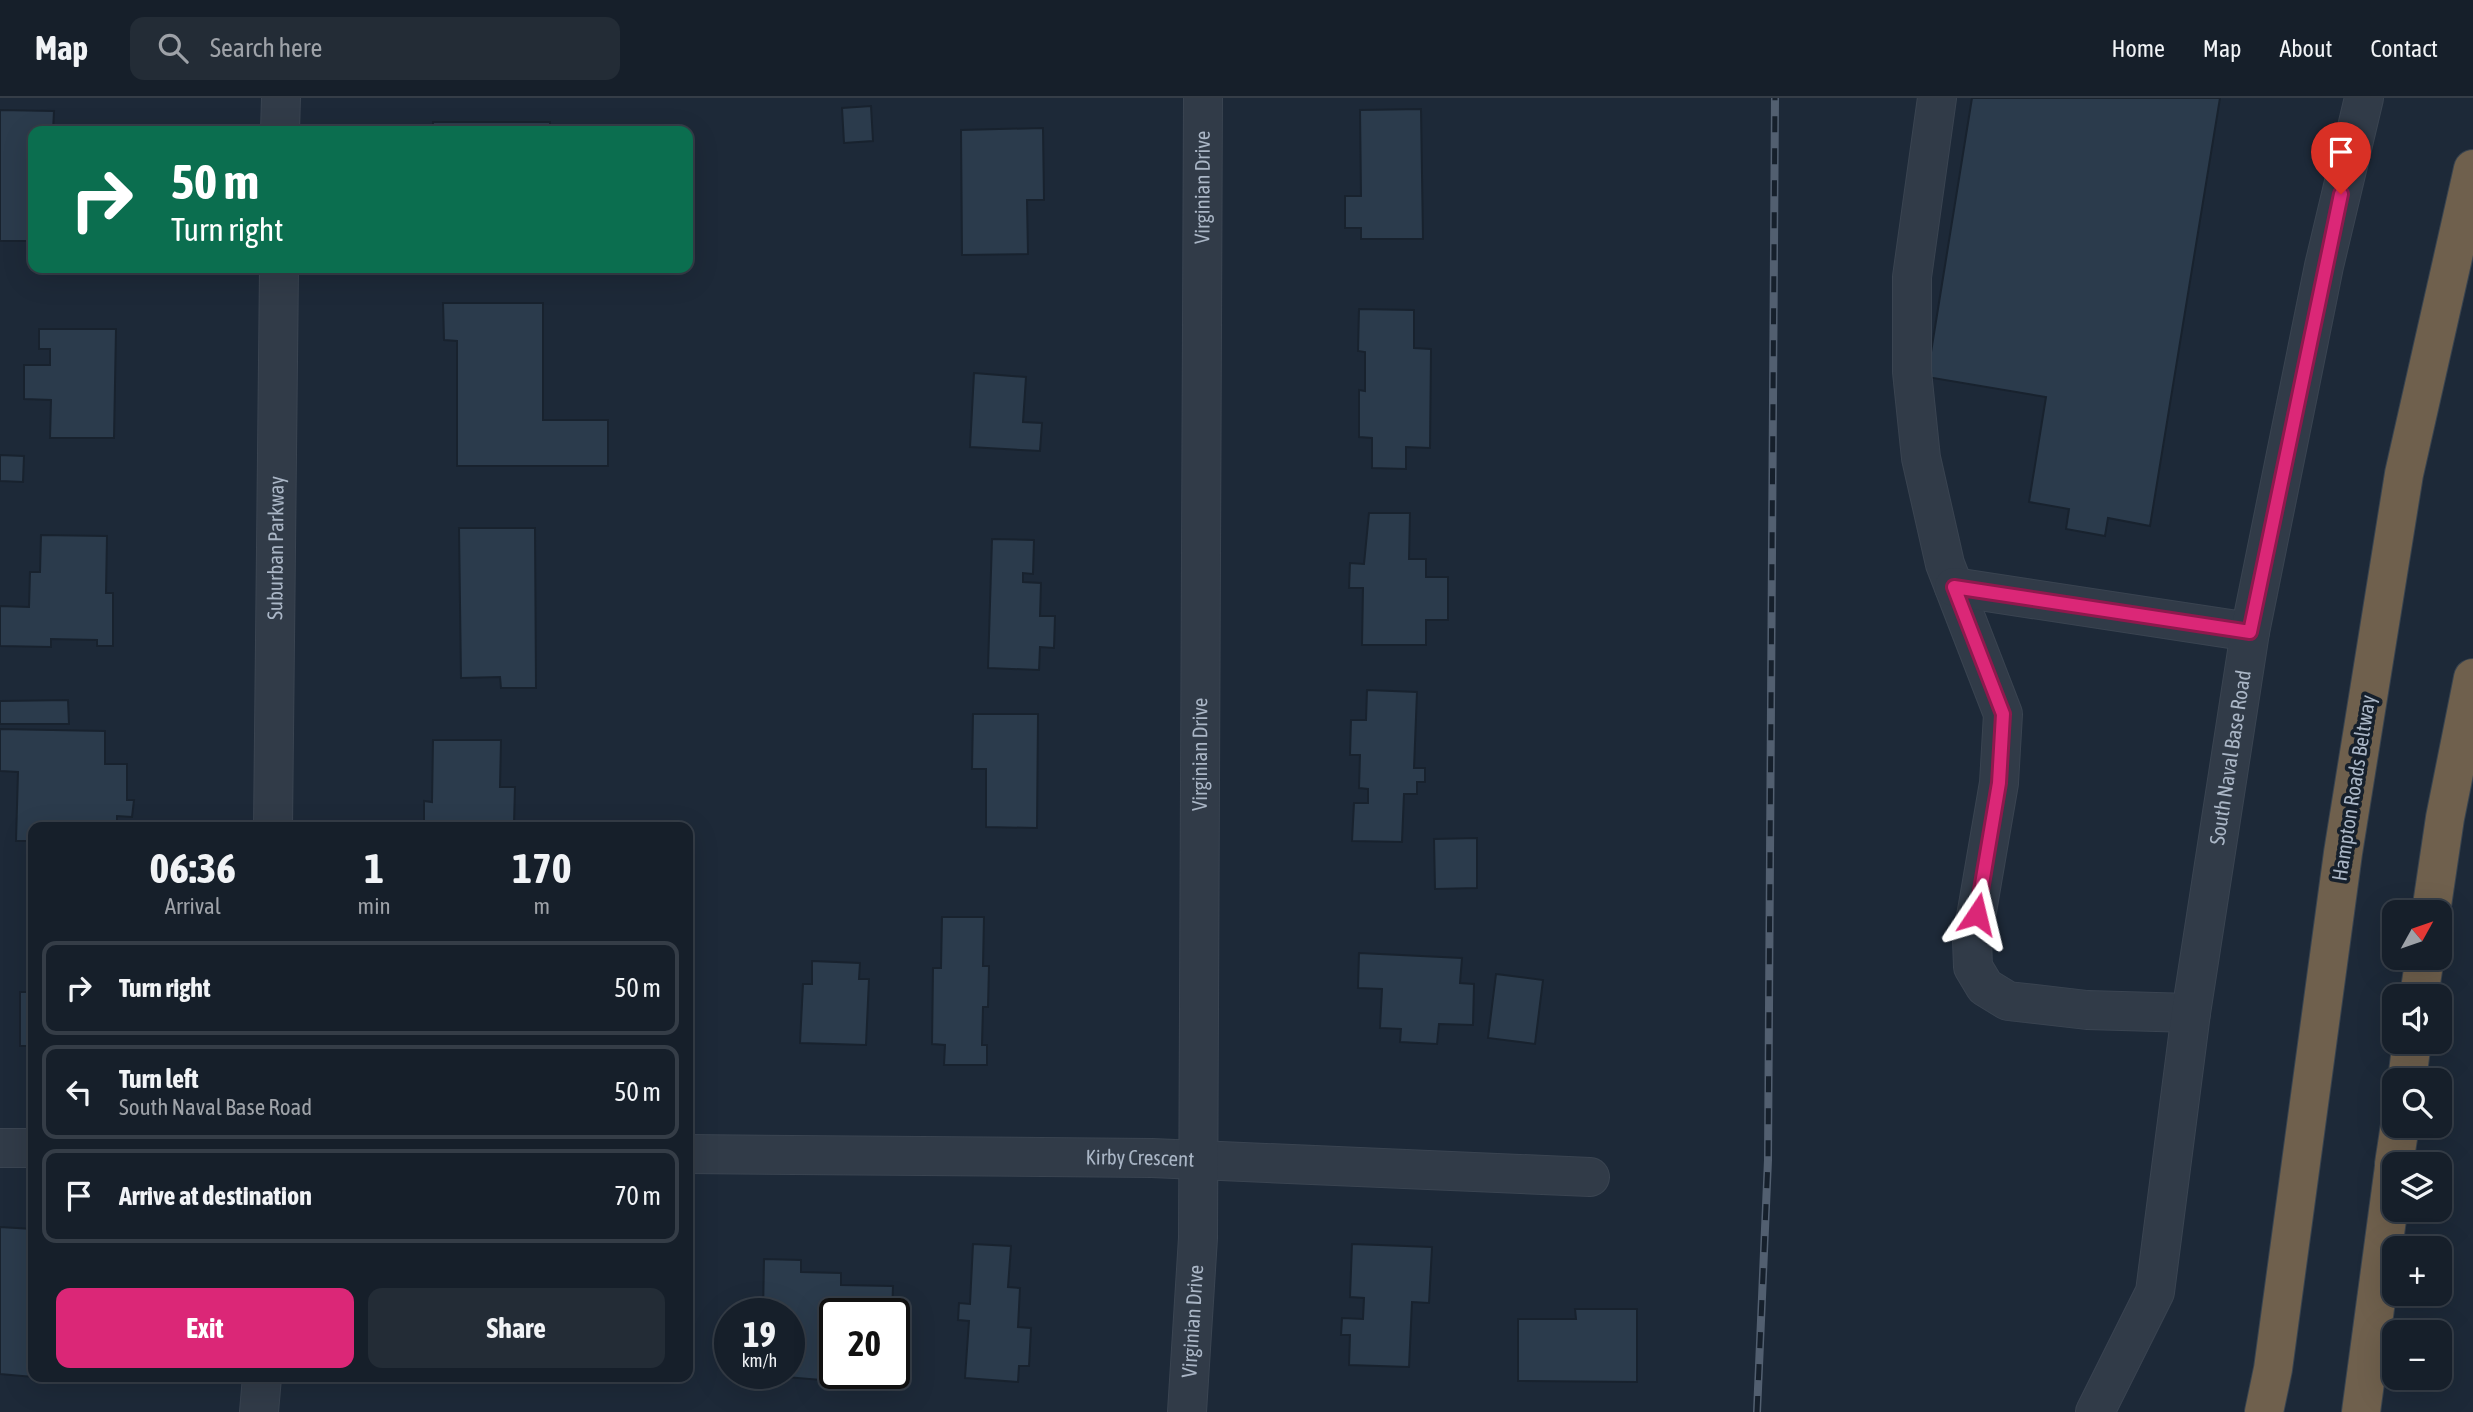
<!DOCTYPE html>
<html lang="en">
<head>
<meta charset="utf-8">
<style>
  body { margin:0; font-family:"Asap Condensed",sans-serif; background:#232c36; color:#f1f3f6; height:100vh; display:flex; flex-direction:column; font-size:26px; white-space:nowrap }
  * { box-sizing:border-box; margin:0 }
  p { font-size:23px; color:#9ea2a8 }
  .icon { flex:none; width:38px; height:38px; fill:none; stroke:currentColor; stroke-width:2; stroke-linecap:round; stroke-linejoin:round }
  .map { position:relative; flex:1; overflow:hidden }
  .side { position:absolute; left:28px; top:724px; width:665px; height:560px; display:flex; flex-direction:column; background:#161f2a; border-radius:14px; box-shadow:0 7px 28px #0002,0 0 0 2px #353d47 }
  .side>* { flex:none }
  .top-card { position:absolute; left:28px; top:28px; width:665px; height:147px; border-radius:14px; box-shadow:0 7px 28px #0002,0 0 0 2px #353d47; background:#0b6e4f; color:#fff; overflow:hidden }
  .needle { width:46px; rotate:50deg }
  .fabs { position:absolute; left:2382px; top:802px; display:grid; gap:14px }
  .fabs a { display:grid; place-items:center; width:70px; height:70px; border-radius:14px; background:#161f2a; box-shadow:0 7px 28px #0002,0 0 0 2px #353d47; font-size:35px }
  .speed { position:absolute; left:714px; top:1200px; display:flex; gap:14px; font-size:35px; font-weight:700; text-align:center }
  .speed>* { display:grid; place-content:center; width:91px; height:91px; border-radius:50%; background:#161f2a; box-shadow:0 7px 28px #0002,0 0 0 2px #353d47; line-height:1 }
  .speed small { font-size:18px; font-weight:400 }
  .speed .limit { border:4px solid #111; border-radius:10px; background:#fff; color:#111 }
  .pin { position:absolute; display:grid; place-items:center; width:60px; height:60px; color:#fff; margin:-72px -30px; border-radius:50% 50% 50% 0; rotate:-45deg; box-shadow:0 0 7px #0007 }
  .pin .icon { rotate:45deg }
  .me { position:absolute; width:77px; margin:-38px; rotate:10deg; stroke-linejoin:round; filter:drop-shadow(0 0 5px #0008) }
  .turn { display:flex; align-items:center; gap:24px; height:147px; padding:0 28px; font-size:32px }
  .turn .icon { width:91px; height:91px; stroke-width:2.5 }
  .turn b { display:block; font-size:49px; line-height:60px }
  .eta { display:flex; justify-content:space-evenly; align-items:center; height:119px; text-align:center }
  .eta b { font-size:42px; font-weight:700; line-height:49px }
  .cta { display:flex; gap:14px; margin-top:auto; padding:14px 28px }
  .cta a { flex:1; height:80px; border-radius:14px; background:#db2777; color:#fff; font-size:28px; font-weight:700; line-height:80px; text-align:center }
  .cta a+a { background:#232c36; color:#f1f3f6 }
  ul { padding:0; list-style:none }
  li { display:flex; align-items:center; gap:21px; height:94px; margin:0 14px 10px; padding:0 14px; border:4px solid #353d47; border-radius:14px }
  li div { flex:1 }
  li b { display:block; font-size:26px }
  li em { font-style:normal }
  header { display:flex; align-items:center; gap:42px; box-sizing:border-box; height:98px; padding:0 35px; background:#161f2a; border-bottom:2px solid #353d47 }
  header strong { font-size:33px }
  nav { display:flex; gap:38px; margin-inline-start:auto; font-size:24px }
  .search { width:490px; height:63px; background:#232c36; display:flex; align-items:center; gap:18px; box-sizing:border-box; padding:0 24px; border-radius:14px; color:#9ea2a8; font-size:26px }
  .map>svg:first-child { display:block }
  .building { fill:#2b3b4c; stroke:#18222e; stroke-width:2 }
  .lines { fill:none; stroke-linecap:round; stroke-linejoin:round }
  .minor-casing { stroke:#3a4451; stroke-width:40 }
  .highway-casing { stroke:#38434f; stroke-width:40 }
  .minor { stroke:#313b48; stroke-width:38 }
  .highway { stroke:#6f604d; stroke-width:38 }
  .rail-casing { stroke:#525f70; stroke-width:8 }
  .rail { stroke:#16202c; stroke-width:5; stroke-dasharray:16; stroke-linecap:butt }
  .route-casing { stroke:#8e194d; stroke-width:18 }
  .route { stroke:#db2777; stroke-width:12 }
  .labels { text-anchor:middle; stroke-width:7; stroke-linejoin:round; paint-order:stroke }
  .street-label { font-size:21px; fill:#aab6c6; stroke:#16202c }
</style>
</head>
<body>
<header>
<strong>Map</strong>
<div class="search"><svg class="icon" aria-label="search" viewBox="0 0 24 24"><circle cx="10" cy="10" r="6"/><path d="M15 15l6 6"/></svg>Search here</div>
<nav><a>Home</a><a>Map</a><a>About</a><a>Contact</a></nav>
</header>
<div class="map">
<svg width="2473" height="1314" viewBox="0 0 2473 1314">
  <rect width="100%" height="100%" fill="#1d2938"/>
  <g class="building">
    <polygon points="1972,0 2220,0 2150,428 2108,420 2105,438 2066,431 2069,411 2029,404 2046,299 1927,279"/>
    <polygon points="871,8 873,43 844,45 842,10"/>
    <polygon points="1421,11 1423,141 1361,141 1361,130 1345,130 1345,98 1361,98 1360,12"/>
    <polygon points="0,12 54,13 53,33 33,33 33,143 0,143"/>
    <rect x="433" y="24" width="117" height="9"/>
    <polygon points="1043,30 1044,102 1027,102 1028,156 962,157 961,32"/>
    <polygon points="443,205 543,205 543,322 608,322 608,368 457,368 457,243 444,242"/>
    <polygon points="1359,211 1414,212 1414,250 1431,251 1430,350 1406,349 1406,371 1372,370 1372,340 1359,339 1359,292 1365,293 1365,254 1358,253"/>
    <polygon points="39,231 116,231 114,340 50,340 51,302 24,301 24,267 50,267 50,251 39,251"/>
    <polygon points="974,275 1026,279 1023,324 1042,325 1040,353 970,349"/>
    <polygon points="0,357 24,358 23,384 0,383"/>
    <polygon points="1369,415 1410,415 1409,461 1426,461 1426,479 1448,479 1448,522 1426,522 1426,547 1362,547 1363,490 1349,490 1350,465 1364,466"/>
    <polygon points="459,430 535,430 536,590 501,590 500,579 461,580"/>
    <polygon points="41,437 107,438 106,495 113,495 113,548 97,548 97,542 51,541 51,549 0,548 0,508 29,509 30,474 40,474"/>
    <polygon points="992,441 1034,442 1033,476 1023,475 1023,484 1041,485 1040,518 1055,518 1054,550 1040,549 1039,572 988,570"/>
    <polygon points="1367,592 1417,594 1414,670 1425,670 1425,684 1417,684 1417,696 1404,696 1402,744 1352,743 1354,705 1368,705 1368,691 1359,690 1360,657 1350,657 1351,622 1366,622"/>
    <polygon points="68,602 69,626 0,626 0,603"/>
    <polygon points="973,616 1038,616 1037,730 986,729 986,671 972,671"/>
    <polygon points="0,631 105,633 105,666 127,666 127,702 134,702 132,719 117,718 117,730 33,730 33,743 16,743 18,674 0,673"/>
    <polygon points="433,642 501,642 500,689 515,689 514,726 501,726 501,730 432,730 432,726 424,726 424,703 432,704"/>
    <polygon points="1477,740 1477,790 1435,791 1434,741"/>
    <polygon points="942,819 984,819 983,868 989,868 988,909 983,909 982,947 987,947 987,967 944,967 945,947 932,946 933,870 941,870"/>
    <polygon points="688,854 694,854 693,924 688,924"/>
    <polygon points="1359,855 1462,860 1460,885 1474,886 1473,927 1439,926 1437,946 1400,944 1401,931 1380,930 1382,891 1358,890"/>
    <polygon points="812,863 860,865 859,881 869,881 866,947 800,945 803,886 812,886"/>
    <polygon points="1496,876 1543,882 1535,946 1488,940"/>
    <rect x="20" y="894" width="13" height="54"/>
    <polygon points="0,1129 33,1131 33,1279 0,1276"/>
    <polygon points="973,1146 1011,1148 1008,1189 1020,1190 1018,1229 1031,1230 1029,1268 1019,1268 1018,1284 965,1280 969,1223 958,1222 959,1205 970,1206"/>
    <polygon points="1352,1146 1432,1149 1429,1205 1412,1204 1409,1269 1349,1267 1350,1237 1341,1237 1342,1220 1363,1221 1364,1200 1350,1199"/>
    <polygon points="764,1161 801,1162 801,1174 841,1175 841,1187 893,1188 892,1216 835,1216 835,1251 822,1251 821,1282 761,1277 789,1276 789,1216 763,1216"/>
    <polygon points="1575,1211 1637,1211 1637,1284 1518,1283 1518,1221 1576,1221"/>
  </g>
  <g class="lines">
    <defs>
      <g id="minor">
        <polyline points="1937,0 1912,179 1912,274 1921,360 1945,466 2003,616 1999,685 1972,842 1973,869 1985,889 2008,903 2087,912 2191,915"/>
        <polyline points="280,33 281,0"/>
        <polyline points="1954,489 2250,534"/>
        <path id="s1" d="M273,730l6,-560"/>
        <polyline points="0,1050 33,1050"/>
        <path id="s2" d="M688,1056l464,4 438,19"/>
        <polyline points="259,1314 262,1279"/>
        <path id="s3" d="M1187,1314l11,-174 5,-1140"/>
        <path id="s4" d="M2095,1314l60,-120 36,-279 59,-381 74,-366 40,-168"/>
      </g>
      <g id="highway">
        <polyline points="2431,814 2445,720 2473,580"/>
        <polyline points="2419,898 2425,859"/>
        <polyline points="2407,982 2412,943"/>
        <polyline points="2394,1066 2400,1027"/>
        <polyline points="2264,1314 2273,1271 2343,755 2404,376 2473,71"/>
        <polyline points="2361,1314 2394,1069"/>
      </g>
    </defs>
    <use href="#minor" class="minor-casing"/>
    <use href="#highway" class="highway-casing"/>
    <use href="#minor" class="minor"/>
    <use href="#highway" class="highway"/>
    <defs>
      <polyline id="rail" points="1757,1314 1768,1062 1775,0"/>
    </defs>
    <use href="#rail" class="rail-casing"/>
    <use href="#rail" class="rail"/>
  </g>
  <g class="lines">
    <defs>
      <polyline id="route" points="1977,816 1999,685 2003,616 1954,489 2250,534 2341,96"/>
    </defs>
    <use href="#route" class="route-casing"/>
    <use href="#route" class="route"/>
  </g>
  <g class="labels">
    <g class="street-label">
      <text dy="7" stroke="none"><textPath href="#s3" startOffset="1225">Virginian Drive</textPath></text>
      <text dy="7" stroke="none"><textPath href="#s1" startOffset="280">Suburban Parkway</textPath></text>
      <text dy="7" stroke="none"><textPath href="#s3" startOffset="658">Virginian Drive</textPath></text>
      <text dy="7" stroke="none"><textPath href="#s4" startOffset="674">South Naval Base Road</textPath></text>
      <text transform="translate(2354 690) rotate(-81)" y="7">Hampton Roads Beltway</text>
      <text dy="7" stroke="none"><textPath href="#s2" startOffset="452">Kirby Crescent</textPath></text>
      <text dy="7" stroke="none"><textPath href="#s3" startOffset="91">Virginian Drive</textPath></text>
    </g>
  </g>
</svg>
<div class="fabs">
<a><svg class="needle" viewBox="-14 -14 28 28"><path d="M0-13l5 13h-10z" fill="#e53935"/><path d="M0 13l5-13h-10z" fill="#9ea2a8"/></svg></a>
<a><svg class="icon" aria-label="sound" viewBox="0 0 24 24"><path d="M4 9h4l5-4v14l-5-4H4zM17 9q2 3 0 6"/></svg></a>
<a><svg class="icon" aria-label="search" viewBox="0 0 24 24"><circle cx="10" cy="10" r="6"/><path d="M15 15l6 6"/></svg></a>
<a><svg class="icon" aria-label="layers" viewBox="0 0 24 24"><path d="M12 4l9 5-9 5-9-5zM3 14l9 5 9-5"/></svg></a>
<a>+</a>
<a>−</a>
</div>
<div class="speed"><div>19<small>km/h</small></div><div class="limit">20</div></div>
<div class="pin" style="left:2341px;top:96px;background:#d93025"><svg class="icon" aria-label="arrive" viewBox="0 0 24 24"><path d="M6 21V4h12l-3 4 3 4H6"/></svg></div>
<svg class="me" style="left:1977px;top:816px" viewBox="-20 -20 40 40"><path d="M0-17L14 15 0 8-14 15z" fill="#db2777" stroke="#fff" stroke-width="4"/></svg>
<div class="top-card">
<div class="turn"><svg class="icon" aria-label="right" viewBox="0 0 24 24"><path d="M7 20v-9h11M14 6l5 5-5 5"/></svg><div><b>50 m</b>Turn right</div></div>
</div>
<section class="side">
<div class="eta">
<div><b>06:36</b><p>Arrival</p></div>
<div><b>1</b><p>min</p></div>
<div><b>170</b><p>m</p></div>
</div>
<ul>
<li><svg class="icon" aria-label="right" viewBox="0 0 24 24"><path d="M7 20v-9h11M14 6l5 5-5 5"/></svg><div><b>Turn right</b></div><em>50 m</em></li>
<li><svg class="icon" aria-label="left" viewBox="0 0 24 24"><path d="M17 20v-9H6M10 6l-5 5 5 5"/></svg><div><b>Turn left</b><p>South Naval Base Road</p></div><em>50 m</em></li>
<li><svg class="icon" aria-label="arrive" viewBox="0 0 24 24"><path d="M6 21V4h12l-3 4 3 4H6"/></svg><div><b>Arrive at destination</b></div><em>70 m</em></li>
</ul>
<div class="cta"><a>Exit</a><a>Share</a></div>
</section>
</div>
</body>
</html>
